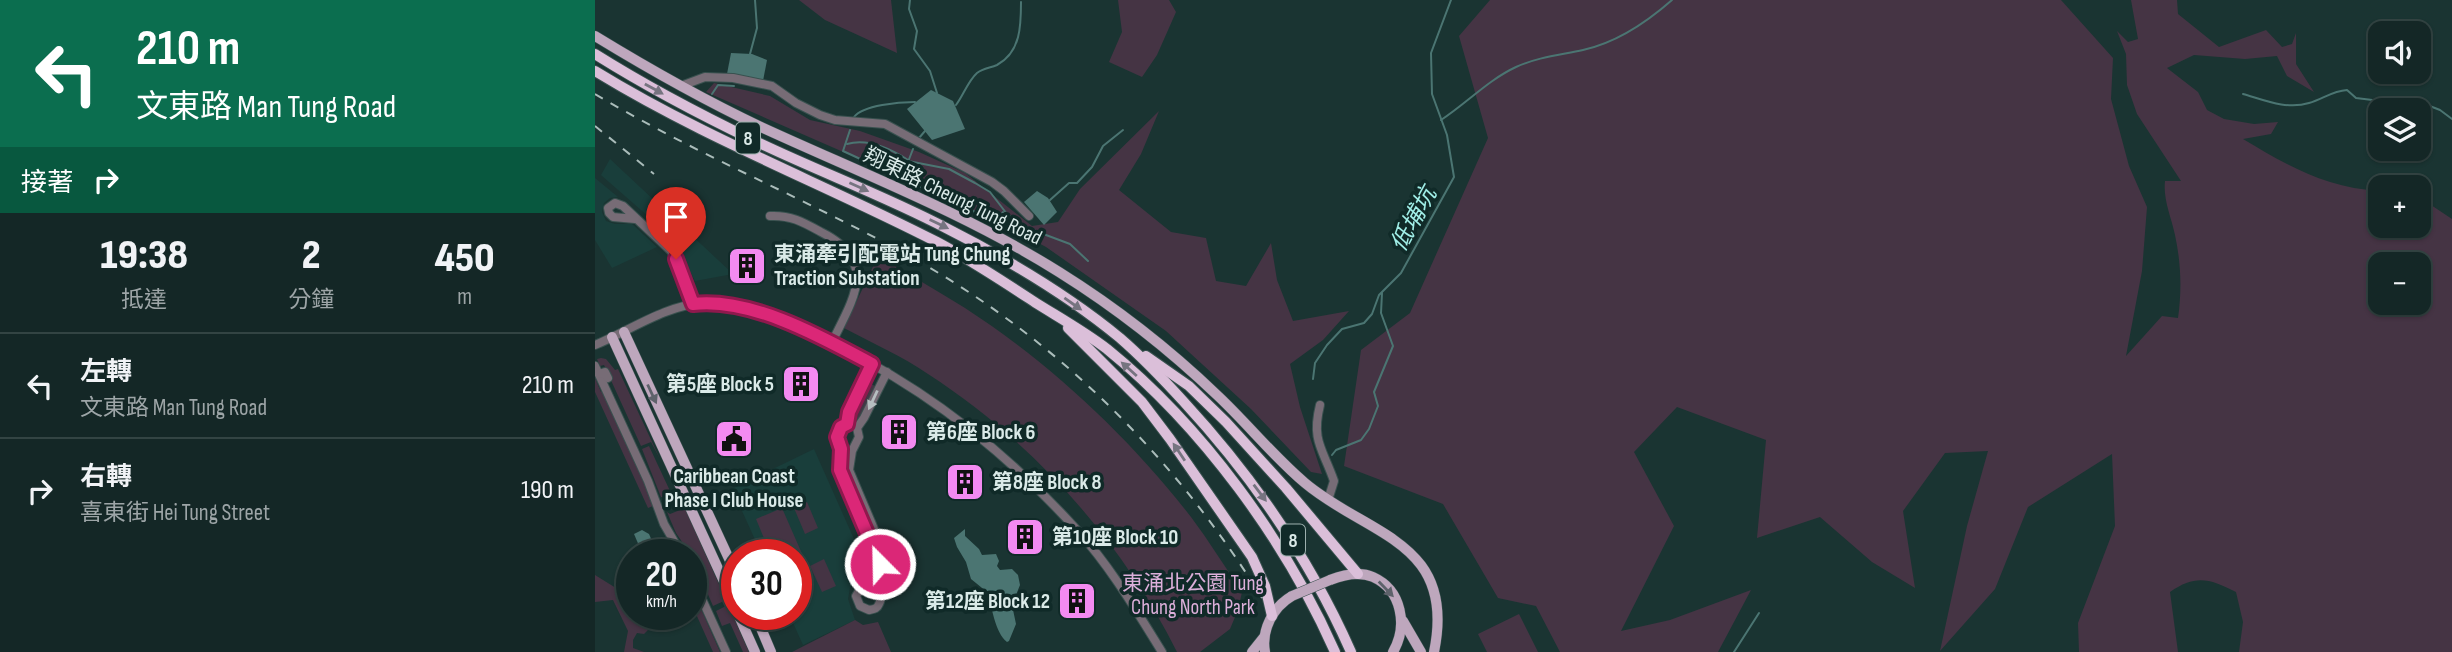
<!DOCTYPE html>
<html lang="zh-TW">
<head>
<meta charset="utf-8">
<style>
  body { margin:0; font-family:"Sofia Sans Condensed","Noto Sans TC",sans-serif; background:#213332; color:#f1f3f6; height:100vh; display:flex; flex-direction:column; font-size:26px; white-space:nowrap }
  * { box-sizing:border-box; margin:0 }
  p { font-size:23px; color:#9da5a7 }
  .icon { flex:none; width:38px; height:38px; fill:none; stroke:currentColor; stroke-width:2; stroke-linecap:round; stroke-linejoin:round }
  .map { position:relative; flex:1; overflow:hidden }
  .sheet { display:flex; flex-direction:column; background:#142726; width:595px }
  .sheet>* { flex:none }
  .hud { background:#0b6e4f; color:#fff; overflow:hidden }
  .controls { position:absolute; left:1773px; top:21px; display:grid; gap:14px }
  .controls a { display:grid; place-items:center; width:63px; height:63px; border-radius:14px; background:#142726; box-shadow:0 2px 5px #0004,0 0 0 2px #334443; font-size:35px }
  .speed { position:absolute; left:21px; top:539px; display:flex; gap:14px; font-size:35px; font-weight:700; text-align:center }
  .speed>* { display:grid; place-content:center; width:91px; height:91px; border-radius:50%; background:#142726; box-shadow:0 2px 5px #0004,0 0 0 2px #334443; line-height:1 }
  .speed small { font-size:18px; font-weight:400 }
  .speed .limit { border:10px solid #d22; background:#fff; color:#111 }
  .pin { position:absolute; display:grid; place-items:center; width:60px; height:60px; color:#fff; margin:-72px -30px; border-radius:50% 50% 50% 0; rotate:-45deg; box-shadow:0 0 7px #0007 }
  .pin .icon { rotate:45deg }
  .me { position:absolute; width:77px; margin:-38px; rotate:337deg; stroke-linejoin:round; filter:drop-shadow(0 0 5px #0008) }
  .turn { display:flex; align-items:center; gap:24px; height:147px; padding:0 21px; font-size:32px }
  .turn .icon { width:91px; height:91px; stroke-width:2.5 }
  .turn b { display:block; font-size:49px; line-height:60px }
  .then { display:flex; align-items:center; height:66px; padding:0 21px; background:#0003; gap:14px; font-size:26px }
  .eta { display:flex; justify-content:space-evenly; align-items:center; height:119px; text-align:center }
  .eta b { font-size:42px; font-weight:800; line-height:49px }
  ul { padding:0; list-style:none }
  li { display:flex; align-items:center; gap:21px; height:105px; padding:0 21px; border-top:2px solid #334443 }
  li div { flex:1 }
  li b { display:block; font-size:26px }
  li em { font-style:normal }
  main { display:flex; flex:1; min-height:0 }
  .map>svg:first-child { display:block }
  .built { fill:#193e3b }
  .green { fill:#453444; fill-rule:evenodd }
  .water { fill:#4b7572 }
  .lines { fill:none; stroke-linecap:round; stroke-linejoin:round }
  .stream { stroke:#4b7572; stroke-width:2 }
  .minor-casing { stroke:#39514f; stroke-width:10 }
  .major-casing { stroke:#39514f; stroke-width:11 }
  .highway-casing { stroke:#39514f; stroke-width:12 }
  .minor { stroke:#776c76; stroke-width:8 }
  .major { stroke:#bea7bd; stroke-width:10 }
  .highway { stroke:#dbbfd9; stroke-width:10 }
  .rail { stroke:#aabcba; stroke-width:2; stroke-dasharray:9 9; stroke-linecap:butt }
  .major-bridge-casing { stroke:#39514f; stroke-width:11; stroke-linecap:butt }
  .major-bridge { stroke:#bea7bd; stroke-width:10 }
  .oneway { fill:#767480 }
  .oneway2 { fill:#5e626b }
  .oneway3 { fill:#b7bec0 }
  .route-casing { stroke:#8e194d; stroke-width:18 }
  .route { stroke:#db2777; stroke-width:12 }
  .labels { text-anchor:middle; stroke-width:7; stroke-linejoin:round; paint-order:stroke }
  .shield { fill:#102a28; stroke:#9db0ae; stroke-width:2 }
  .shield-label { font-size:19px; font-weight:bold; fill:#daeae8 }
  .street-label { font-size:21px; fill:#daeae8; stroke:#102a28 }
  .poi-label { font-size:21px; font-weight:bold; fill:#daeae8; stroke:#102a28; text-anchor:start }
  .park-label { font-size:21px; fill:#dcafda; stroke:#102a28 }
  .water-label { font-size:23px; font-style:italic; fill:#a1efe8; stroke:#102a28 }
</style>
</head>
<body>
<main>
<section class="sheet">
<div class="hud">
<div class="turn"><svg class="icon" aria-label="left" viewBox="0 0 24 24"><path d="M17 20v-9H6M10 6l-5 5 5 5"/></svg><div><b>210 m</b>文東路 Man Tung Road</div></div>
<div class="then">接著<svg class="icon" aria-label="right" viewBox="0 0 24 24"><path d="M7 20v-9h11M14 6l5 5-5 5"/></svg></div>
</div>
<div class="eta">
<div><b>19:38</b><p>抵達</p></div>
<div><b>2</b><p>分鐘</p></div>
<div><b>450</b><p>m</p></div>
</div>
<ul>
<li><svg class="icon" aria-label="left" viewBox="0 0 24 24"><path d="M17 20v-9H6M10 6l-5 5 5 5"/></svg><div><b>左轉</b><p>文東路 Man Tung Road</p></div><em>210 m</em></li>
<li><svg class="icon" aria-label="right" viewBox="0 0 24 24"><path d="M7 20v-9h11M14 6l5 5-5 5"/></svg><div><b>右轉</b><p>喜東街 Hei Tung Street</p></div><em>190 m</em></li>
</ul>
</section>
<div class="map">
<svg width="1857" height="652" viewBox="0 0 1857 652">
  <rect width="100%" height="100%" fill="#1a3432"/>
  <g class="built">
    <polygon points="15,159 138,274 100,281 78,238 6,175"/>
    <polygon points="0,178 23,197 15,198 9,203 7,212 11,221 20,224 37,224 62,247 17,268 0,240"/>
    <polygon points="219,449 275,575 260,582 255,588 253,599 260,620 208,645 194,614 201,614 201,555 167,555 137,489"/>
  </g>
  <g class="green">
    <polygon points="204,0 296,0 302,53 230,20"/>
    <polygon points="523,0 574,0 581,12 562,55 547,77 514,62 527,32"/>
    <path d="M895,0h571l52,58 -2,41 18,67 18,41 -5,64 -16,85 36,-40 16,2c4,-28 3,-55 -3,-83 -4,-19 -12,-35 -10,-54h16l-44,-67 -10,-29 -1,-31 -9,-23 11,11 10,-3 -7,-39h46l1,14 41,33 47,-17 16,17 10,-3 4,-11v31l18,28 -27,-16 -10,-20 -32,3 -51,-4 -27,13 31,24 9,18 17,9 30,5 24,-2 -7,12 -28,5c45,27 83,49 137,52v35h39v-29l33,22v433h-213l4,-30 -7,-30c-26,-13 -40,-18 -66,0l8,60h-99l-1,-29 37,-97 -3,-72 -84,53 -33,82 -55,62 27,-125 21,-75 -43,2 -42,58 12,77 -43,-26 -52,-45 -63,21 9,-98 -89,-33 -43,45 40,74 -53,105 49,-11 81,-30 -33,62h-158l-24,-46 -38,-8 -55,-94 -99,-38 17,-116 49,-37 78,-175 -29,-102zM1785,264h39v39h-39z"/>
    <polygon points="119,83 175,96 215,120 265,131 324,152 370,173 437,226 463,222 485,189 564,111 546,154 524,190 576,232 611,238 621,281 651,286 676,243 682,280 698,321 754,311 728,340 695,364 705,407 727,474 716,472 656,409 571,331 451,247 400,220 285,168 111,92"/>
    <path d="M283,256c29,17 58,34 87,52 85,55 164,129 226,209 18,24 34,50 51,75l-4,18 -8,19 -30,23h-23c-56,-112 -144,-210 -249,-278 -26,-18 -56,-31 -84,-46z"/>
    <polygon points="6,358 11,359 20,370 23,369 65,459 56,442 46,446 9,365 5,366 2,359"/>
    <polygon points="0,378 6,392 9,391 49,481 58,506 53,508 0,392"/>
    <polygon points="272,382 280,386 266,417 259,421 258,413"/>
    <polygon points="54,446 75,491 74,498 66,497 47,449"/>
    <polygon points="212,502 223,528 210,534 199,508"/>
    <polygon points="90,508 131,600 118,606 96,555 81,533 72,512 75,514"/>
    <polygon points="187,508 208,556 201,559 201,555 176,555 161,519"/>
    <polygon points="229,559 241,586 227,592 215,566"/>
    <polygon points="0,575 37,598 37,614 53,614 51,623 53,630 49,634 42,633 38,640 38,648 49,652 29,652 33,631 18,600 0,602"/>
    <polygon points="103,602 125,652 118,652 97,605"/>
    <polygon points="133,605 154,652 148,652 135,623 127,626 121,611"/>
    <polygon points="924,614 943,652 892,652 883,634"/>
    <polygon points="260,620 268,625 283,622 296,652 197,652"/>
  </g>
  <g class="water">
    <polygon points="136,53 157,54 172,60 168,81 132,74"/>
    <polygon points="336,90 358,101 370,129 337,140 312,109"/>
    <polygon points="442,191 453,198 462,212 449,225 429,202"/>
    <path d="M370,529v7l14,13 3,6 14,-1 3,7 -2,5 3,4 12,-1 6,6 2,10 -8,20 4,19 -7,17 -2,1c-12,-9 -15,-36 -20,-50l-16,-13 -5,-17 -9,-15 -3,-9z"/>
    <polygon points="47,530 54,534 63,555 48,555 39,534"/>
  </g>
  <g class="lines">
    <g class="stream">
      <polyline points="315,0 314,9 322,31 319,49 335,71 342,93"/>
      <polyline points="155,54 162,28 160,0"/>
      <polyline points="117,94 123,85 139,86"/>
      <path d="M1648,94c21,6 44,16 66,9 14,-4 23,-12 38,-13l9,8 49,6 17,-1 18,7 12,9"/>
      <path d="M361,105c7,-9 12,-24 21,-32 6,-5 13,-5 20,-8 24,-13 24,-40 24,-63"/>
      <path d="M259,117c9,-12 46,-15 61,-15"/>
      <path d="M846,120c26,-17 47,-40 75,-53 22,-10 44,-12 67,-17 32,-7 64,-28 89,-50"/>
      <polyline points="255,130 248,151 402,222 408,212"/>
      <polyline points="324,138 330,131"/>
      <path d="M252,144c21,-6 44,5 61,16"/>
      <polyline points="313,161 354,169 380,183 395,192 412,214 435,229 475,244 493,261"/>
      <polyline points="306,180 318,149"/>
      <polyline points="455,200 474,183 482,183 497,167 508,146 528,130"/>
      <polyline points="718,379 720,363 732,345 747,329 769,323 777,314 784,295 806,273 859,177 852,135 837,94 836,53 856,0"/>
      <polyline points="737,455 741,450 766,440 774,429 783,406 779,392 798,346 786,313 787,293"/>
      <polyline points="1139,652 1164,613"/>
    </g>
    <defs>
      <g id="minor">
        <polyline points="86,86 110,77 138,78 177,86 201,103 225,115 240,120 290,124 397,182 409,191 434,216"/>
        <path d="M175,216c21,-1 33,6 51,16 58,29 33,66 11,110"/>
        <polyline points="40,219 18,217 14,213 13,208 20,203 28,206 76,251 94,290 98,304"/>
        <path d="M0,345c34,-14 71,-40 108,-42 36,-2 75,16 107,30 102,45 192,114 267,197 33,36 59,80 85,122"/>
        <path d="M277,364l-23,48 -2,12 -8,6 -2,7 4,12 -1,21 40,93c0,23 -17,17 -24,33l4,10 9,4c5,-1 8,-1 10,-6 3,-5 9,-35 9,-42l-39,-92 3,-19 7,-14 -2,-9 7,-10 23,-46"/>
        <polyline points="0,366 53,481 69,524 87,555"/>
        <polyline points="4,374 10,372 13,378"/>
        <path d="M725,405c-9,36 3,44 14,76l-6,19"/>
        <polyline points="96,575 131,652"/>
      </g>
      <g id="major">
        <path d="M0,36c54,33 109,64 166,91 100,46 204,86 298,145 56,35 110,77 158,123 30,28 56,61 88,88 63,53 152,58 129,169"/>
        <polyline points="29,332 142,576"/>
        <polyline points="17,337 142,610"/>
        <path d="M735,580c13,-5 29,-9 43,-3 29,13 35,49 20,75"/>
        <polyline points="143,614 160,652"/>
        <polyline points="160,614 176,652"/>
        <polyline points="808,621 826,652"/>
        <polyline points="657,652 669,637"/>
        <path d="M670,652c-4,-22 8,-45 27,-56"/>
      </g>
      <g id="highway">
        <path d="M0,54c51,32 104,60 158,86 64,31 130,55 193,88 61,31 122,67 174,110 23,20 44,42 64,64 69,75 126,157 167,250"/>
        <path d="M0,71c111,68 227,112 342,171 34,18 67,40 99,61 24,15 49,29 71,46 95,77 179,192 228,303"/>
        <polyline points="473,328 547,402 575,439 657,557 670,586 677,616"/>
        <polyline points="551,356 594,386 631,422 691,488 763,574"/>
      </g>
    </defs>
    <use href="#minor" class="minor-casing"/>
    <use href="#major" class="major-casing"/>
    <use href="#highway" class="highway-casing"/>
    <use href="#minor" class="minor"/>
    <use href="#major" class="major"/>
    <use href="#highway" class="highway"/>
    <g class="rail">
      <path d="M0,94c99,59 206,103 307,158 149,81 271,202 360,346"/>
      <polyline points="0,126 59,174"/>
    </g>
    <defs>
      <polyline id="major-bridge" points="697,596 735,580"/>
    </defs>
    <use href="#major-bridge" class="major-bridge-casing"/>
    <use href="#major-bridge" class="major-bridge"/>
  </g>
  <defs><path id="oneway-solid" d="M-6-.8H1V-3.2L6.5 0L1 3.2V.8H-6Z" transform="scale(1.75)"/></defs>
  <g class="oneway">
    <use href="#oneway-solid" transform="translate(59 89) rotate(29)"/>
    <use href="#oneway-solid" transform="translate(264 187) rotate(24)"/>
    <use href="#oneway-solid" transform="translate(344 224) rotate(26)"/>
    <use href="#oneway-solid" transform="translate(478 304) rotate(35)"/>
    <use href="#oneway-solid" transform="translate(534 369) rotate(-138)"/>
    <use href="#oneway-solid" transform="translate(584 452) rotate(-124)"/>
    <use href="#oneway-solid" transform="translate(665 493) rotate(53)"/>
  </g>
  <g class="oneway2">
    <use href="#oneway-solid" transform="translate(57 394) rotate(65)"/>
    <use href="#oneway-solid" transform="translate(791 589) rotate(46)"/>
  </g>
  <use class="oneway3" href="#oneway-solid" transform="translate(278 400) rotate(115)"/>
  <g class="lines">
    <defs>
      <path id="route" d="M81,259l17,45c58,-7 129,33 179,60l-23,48 -2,12 -6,3 -4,10 4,12 -1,21 40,94"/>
    </defs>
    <use href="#route" class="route-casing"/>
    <use href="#route" class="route"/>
  </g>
  <defs>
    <symbol id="building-square" viewBox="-11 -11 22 22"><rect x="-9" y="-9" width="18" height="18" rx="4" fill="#f38af1" stroke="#102a28"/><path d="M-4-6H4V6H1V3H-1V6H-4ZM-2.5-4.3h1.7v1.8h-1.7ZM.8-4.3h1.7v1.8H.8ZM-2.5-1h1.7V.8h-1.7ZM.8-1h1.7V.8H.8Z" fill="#111"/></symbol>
    <symbol id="civic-square" viewBox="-11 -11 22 22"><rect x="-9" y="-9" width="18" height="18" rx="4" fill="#f38af1" stroke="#102a28"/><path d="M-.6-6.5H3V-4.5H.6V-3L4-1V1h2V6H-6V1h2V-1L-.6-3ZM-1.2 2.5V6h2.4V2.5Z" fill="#111"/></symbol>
  </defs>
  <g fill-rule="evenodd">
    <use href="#building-square" x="130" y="244" width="44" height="44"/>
    <use href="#building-square" x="184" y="362" width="44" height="44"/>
    <use href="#building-square" x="282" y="410" width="44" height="44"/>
    <use href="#civic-square" x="117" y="417" width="44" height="44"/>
    <use href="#building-square" x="348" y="460" width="44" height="44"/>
    <use href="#building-square" x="408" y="515" width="44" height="44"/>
    <use href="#building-square" x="460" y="579" width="44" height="44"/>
  </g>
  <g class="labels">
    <g class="shield">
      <rect x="141" y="122.5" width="24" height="31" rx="5"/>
      <rect x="686" y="524.5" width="24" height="31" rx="5"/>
    </g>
    <g class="shield-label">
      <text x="153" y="145">8</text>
      <text x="698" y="547">8</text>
    </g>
    <g class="street-label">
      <text transform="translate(358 196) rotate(26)" y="7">翔東路 Cheung Tung Road</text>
    </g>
    <g class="poi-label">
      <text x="179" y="261">東涌牽引配電站 Tung Chung<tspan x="179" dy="24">Traction Substation</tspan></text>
      <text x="179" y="391" text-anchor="end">第5座 Block 5</text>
      <text x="331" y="439">第6座 Block 6</text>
      <text x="139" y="483" text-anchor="middle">Caribbean Coast<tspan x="139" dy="24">Phase I Club House</tspan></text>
      <text x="397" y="489">第8座 Block 8</text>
      <text x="457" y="544">第10座 Block 10</text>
      <text x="455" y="608" text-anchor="end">第12座 Block 12</text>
    </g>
    <g class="park-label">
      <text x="598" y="590">東涌北公園 Tung<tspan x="598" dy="24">Chung North Park</tspan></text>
    </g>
    <g class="water-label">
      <text transform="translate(818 219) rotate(-61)" y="8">低埔坑</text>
    </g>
  </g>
</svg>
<div class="controls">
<a><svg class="icon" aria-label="sound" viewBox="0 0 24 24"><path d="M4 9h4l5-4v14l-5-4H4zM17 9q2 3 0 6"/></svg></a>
<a><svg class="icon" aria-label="layers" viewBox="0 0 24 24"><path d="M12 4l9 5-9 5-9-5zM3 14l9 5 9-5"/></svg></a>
<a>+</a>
<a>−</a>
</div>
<div class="speed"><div>20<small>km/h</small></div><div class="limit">30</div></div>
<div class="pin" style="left:81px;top:259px;background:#d93025"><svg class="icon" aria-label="arrive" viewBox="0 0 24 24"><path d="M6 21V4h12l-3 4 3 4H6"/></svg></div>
<svg class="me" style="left:285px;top:564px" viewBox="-20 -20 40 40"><circle r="17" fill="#db2777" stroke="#fff" stroke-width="3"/><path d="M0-11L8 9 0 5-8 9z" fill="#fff"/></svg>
</div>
</main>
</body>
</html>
